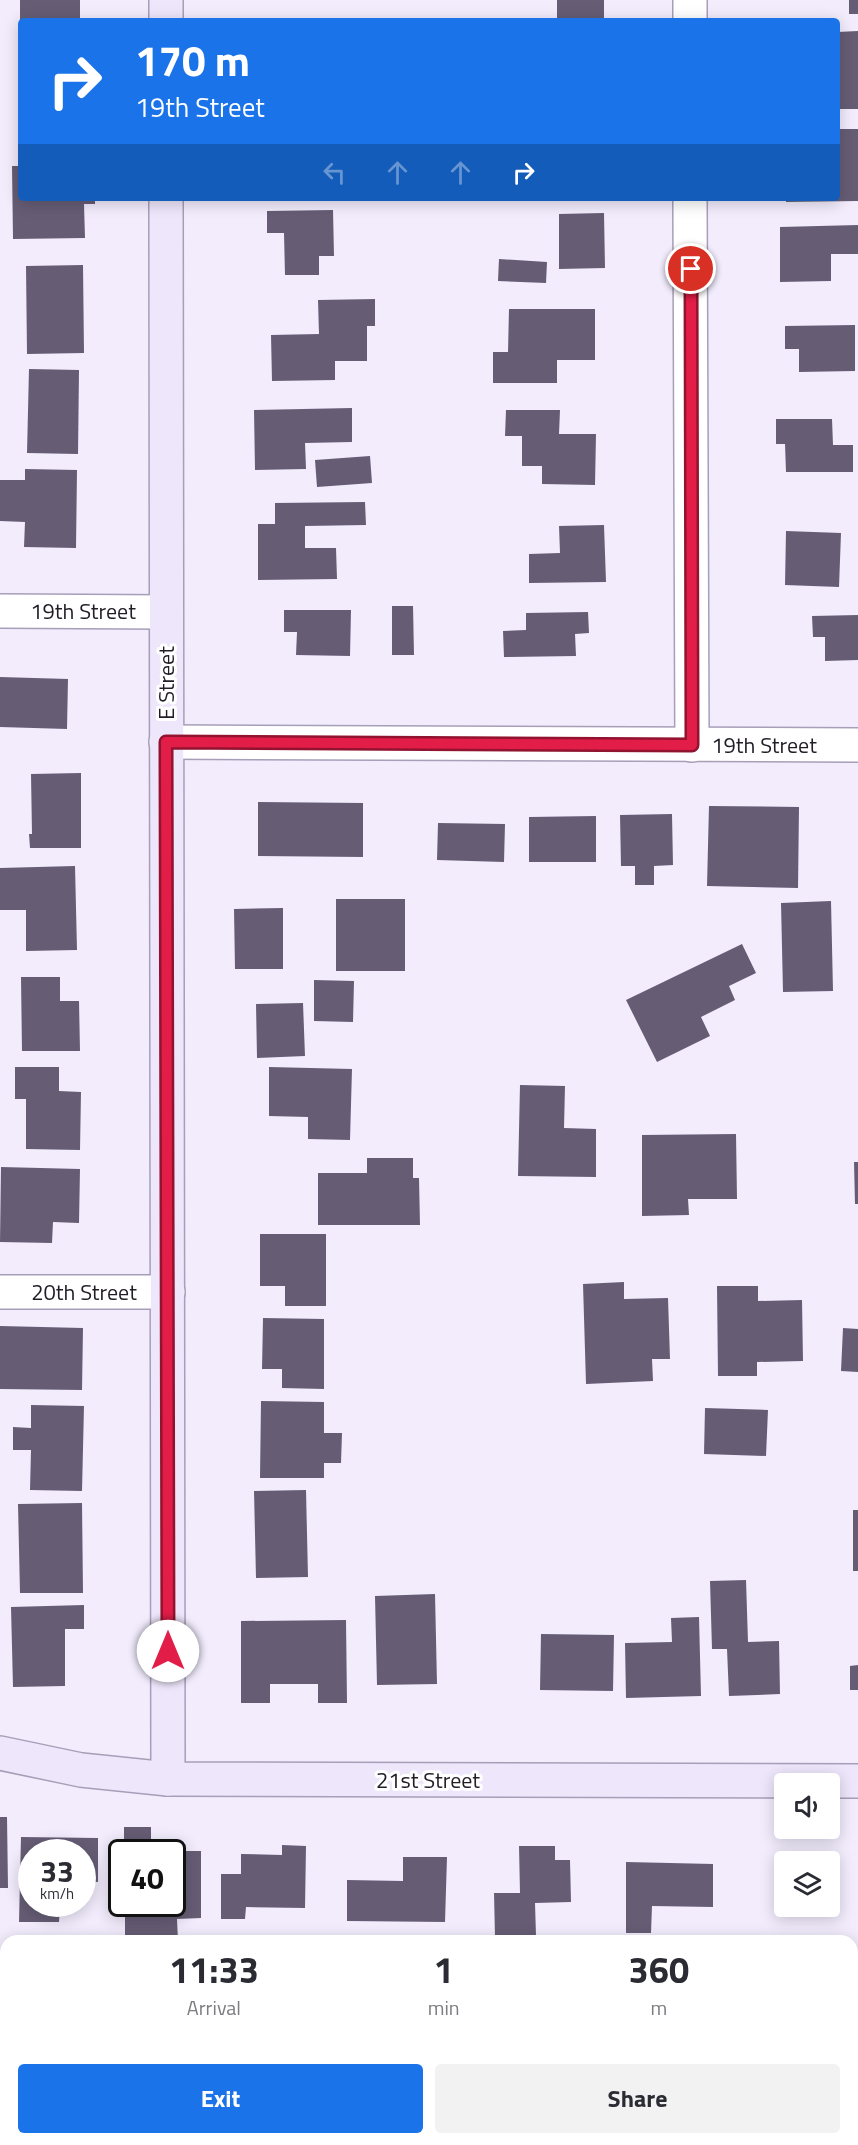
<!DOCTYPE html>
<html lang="en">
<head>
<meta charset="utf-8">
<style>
  body { margin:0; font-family:"Titillium Web",sans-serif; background:#f2f2f3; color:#2b2b33; height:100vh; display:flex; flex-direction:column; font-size:22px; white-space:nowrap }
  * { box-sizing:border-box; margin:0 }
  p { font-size:20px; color:#7c7c81 }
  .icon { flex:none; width:33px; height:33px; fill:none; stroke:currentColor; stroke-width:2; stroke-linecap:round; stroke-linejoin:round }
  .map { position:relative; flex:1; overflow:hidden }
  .panel { position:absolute; left:0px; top:1935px; width:858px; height:210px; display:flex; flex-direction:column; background:#fff; border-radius:18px 18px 0 0; box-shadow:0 3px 15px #0003 }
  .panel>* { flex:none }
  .top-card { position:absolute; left:18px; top:18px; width:822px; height:183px; border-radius:6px; box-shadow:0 3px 15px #0003; background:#1a73e8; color:#fff; overflow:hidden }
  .buttons { position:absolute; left:774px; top:1773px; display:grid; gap:12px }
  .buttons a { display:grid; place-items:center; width:66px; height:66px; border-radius:6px; background:#fff; box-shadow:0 3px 15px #0003; font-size:30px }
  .speed { position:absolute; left:18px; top:1839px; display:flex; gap:12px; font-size:30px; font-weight:700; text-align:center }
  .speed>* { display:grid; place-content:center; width:78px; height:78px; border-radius:50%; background:#fff; box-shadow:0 3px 15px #0003; line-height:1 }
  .speed small { font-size:15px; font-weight:400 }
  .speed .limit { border:3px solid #111; border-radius:9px; background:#fff; color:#111 }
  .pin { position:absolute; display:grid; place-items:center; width:51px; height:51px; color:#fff; margin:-26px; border:3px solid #fff; border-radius:50%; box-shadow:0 2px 6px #0007 }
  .me { position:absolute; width:66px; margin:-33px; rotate:0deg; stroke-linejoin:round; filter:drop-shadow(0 0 4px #0008) }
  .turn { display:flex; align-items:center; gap:21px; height:126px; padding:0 18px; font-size:27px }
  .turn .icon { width:78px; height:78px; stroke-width:2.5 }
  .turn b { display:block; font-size:42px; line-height:51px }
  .lanes { display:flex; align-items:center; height:57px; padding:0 18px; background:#0003; justify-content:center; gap:30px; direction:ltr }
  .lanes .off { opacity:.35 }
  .eta { display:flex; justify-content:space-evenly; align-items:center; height:102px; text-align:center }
  .eta b { font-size:36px; font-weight:700; line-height:42px }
  .primary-button { display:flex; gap:12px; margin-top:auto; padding:12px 18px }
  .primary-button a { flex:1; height:69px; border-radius:6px; background:#1a73e8; color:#fff; font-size:24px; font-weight:700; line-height:69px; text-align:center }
  .primary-button a+a { background:#f2f2f3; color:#2b2b33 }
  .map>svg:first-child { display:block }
  .building { fill:#665d75 }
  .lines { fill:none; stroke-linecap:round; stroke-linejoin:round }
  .street-casing { stroke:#a79eb8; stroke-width:36 }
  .secondary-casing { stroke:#a79eb8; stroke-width:36 }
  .street { stroke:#fff; stroke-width:33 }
  .secondary { stroke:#eee6fb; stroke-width:33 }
  .route-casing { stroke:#92132f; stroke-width:15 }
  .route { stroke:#e11d48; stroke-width:10 }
  .labels { text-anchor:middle; stroke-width:6; stroke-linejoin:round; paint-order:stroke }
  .street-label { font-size:22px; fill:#211d27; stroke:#fff }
</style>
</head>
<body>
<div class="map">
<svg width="858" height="2145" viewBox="0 0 858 2145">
  <rect width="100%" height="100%" fill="#f2ecfd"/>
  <g class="building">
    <rect x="20" y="0" width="60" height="21"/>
    <rect x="557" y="0" width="47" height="21"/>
    <rect x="849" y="0" width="9" height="14"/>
    <polygon points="297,18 337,19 337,21 297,21"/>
    <polygon points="858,31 858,109 837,109 837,32"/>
    <polygon points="837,129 858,129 858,201 786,202 786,198 837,198"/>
    <polygon points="12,166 21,166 21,198 95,198 95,204 84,204 85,238 13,239"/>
    <polygon points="333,210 334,256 319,256 319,275 285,275 284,233 267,233 267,211"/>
    <polygon points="604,213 605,268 559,269 559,214"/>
    <polygon points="858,225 858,254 831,254 831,281 780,282 780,227"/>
    <polygon points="499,259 547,262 546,283 498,281"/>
    <polygon points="83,265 84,353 27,354 26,266"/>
    <polygon points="375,299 375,326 367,326 367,361 335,361 335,380 272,381 271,335 319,334 318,300"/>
    <polygon points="509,309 595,309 595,360 557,360 557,383 493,383 493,352 508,352"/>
    <polygon points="855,325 855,371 799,372 799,349 785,349 785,326"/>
    <polygon points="29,369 79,370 78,454 27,453"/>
    <polygon points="352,408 352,442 305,443 306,469 255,470 254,410"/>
    <polygon points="506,410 560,410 559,434 596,434 595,485 542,484 542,466 522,466 522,436 505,436"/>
    <polygon points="776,419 832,419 833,445 853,445 853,472 786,472 785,444 776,444"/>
    <polygon points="370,456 372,483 317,487 315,460"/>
    <polygon points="25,469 77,470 76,548 24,547 25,522 0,521 0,480 25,480"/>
    <polygon points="365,502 366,525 305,526 305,548 336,548 337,579 258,580 258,524 275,524 275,503"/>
    <polygon points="604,525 606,582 529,583 529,554 560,553 559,526"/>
    <polygon points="786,531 841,533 839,587 785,585"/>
    <polygon points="392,606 413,606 414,655 392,655"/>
    <polygon points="284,610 351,610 350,656 296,655 297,632 284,632"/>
    <polygon points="588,612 589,633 575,634 576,656 504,657 503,631 526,630 526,613"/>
    <polygon points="858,615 858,660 825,661 825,637 813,637 812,616"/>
    <polygon points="0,677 68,679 67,729 0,727"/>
    <polygon points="81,773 81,848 30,848 29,834 32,834 31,774"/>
    <polygon points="258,802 363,803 363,857 258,856"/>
    <polygon points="709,806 799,807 798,888 707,886"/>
    <polygon points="672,814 673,865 654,866 654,885 635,885 635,866 621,866 620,815"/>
    <polygon points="596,816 596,862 529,862 529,817"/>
    <polygon points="438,823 505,824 504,862 437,860"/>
    <polygon points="75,866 77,950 26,951 26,910 0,910 0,868"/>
    <rect x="336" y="899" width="69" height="72"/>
    <polygon points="831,901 833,991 783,992 781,903"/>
    <polygon points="283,908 283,969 235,969 234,909"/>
    <polygon points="742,944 756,973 729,986 735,1000 701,1017 710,1036 657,1062 626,1000"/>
    <polygon points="21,977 60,977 60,1001 79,1001 80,1051 22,1051"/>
    <polygon points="314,980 354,981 353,1022 314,1021"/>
    <polygon points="303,1003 305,1056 257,1058 256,1004"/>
    <polygon points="15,1067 59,1067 59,1091 81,1092 80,1150 26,1149 26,1099 15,1099"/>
    <polygon points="269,1067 352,1069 350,1140 308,1139 308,1117 269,1116"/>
    <polygon points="520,1085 565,1086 564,1128 596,1129 596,1177 518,1176"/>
    <polygon points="736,1134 737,1199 688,1199 689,1215 642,1216 642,1135"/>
    <polygon points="367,1158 413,1158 413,1178 419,1178 420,1225 318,1225 318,1173 367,1173"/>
    <polygon points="854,1162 858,1162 858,1204 855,1204"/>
    <polygon points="1,1167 80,1169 79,1223 53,1222 52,1243 0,1242"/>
    <polygon points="260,1234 326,1234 326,1306 285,1306 285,1286 260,1286"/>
    <polygon points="624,1282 624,1299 668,1298 670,1359 652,1359 653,1381 586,1384 583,1284"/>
    <polygon points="717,1286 758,1286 758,1301 802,1300 803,1361 757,1362 757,1376 718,1376"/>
    <polygon points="263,1318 324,1319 324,1389 282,1388 282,1369 262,1369"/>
    <polygon points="0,1326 83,1328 82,1390 0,1389"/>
    <polygon points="843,1328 858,1329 858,1372 841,1371"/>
    <polygon points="261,1401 324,1402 324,1433 342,1433 341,1463 324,1463 324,1478 260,1478"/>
    <polygon points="31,1405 84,1406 82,1491 30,1490 31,1450 13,1450 13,1427 31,1428"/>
    <polygon points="705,1408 768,1410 766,1456 704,1454"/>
    <polygon points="306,1490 308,1577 256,1578 254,1491"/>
    <polygon points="82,1503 83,1593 20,1593 18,1504"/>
    <rect x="853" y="1510" width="5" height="61"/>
    <polygon points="746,1580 748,1642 779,1641 780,1694 729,1696 727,1649 712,1649 710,1581"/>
    <polygon points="435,1594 437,1684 377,1685 375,1596"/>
    <polygon points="84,1605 84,1629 65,1629 65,1686 13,1687 11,1607"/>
    <polygon points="699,1617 701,1696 626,1698 625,1643 672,1642 671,1618"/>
    <polygon points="346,1620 347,1703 318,1703 318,1684 270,1684 270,1703 241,1703 241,1621"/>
    <polygon points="541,1634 614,1635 613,1691 540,1690"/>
    <polygon points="858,1665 858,1690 850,1690 850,1666"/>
    <polygon points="0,1817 7,1817 8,1888 0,1888"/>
    <rect x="124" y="1827" width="27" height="25"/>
    <polygon points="21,1837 98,1838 98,1882 82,1881 82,1852 32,1852 32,1904 60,1904 59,1922 19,1922"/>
    <polygon points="282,1845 306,1846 305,1908 246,1907 245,1919 221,1919 221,1874 241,1874 241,1854 282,1855"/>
    <polygon points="519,1846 555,1846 555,1860 570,1860 571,1902 535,1903 536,1936 495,1937 494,1893 520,1893"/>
    <polygon points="172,1851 201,1851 201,1918 177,1919 178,1941 125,1941 125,1904 172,1904"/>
    <polygon points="403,1857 447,1857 445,1922 347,1921 347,1880 403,1881"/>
    <polygon points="626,1862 713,1864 713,1907 652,1906 651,1933 626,1933"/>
    <rect x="0" y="2024" width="6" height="54"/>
    <rect x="855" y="2086" width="3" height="59"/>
    <polygon points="0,2138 71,2139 71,2145 0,2145"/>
    <rect x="495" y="2139" width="72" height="6"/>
  </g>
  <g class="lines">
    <defs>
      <g id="street">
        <polyline points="690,0 690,21"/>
        <polyline points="690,198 692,745"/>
        <polyline points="0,611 166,612"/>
        <polyline points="166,742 858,745"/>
        <polyline points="0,1292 168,1292"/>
      </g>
      <g id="secondary">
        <polyline points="166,0 166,21"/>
        <polyline points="166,198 168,1779"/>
        <polyline points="0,1753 81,1770 168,1779 858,1781"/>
      </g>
    </defs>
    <use href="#street" class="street-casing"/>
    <use href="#secondary" class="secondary-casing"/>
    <use href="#street" class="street"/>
    <use href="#secondary" class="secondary"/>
  </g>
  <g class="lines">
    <defs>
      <polyline id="route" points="168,1651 166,742 692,745 691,269"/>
    </defs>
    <use href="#route" class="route-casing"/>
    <use href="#route" class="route"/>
  </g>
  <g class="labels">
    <g class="street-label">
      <text x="83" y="619">19th Street</text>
      <text transform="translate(166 683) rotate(-90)" y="8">E Street</text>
      <text x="764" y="753">19th Street</text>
      <text x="84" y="1300">20th Street</text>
      <text x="428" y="1788">21st Street</text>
    </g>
  </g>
</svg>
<div class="buttons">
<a><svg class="icon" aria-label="sound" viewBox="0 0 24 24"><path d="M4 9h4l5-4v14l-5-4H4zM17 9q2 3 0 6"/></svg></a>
<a><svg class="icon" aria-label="layers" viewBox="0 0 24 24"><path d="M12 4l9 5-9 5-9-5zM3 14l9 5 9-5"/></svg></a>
</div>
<div class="speed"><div>33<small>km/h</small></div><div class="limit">40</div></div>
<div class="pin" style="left:691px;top:269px;background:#d93025"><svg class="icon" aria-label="arrive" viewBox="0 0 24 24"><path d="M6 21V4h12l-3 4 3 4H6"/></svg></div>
<svg class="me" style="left:168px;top:1651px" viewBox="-20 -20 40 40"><circle r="19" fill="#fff"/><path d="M0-13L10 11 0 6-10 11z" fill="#e11d48"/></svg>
<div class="top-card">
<div class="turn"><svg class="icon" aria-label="right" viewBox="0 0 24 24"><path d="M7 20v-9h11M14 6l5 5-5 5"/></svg><div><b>170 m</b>19th Street</div></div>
<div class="lanes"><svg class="icon off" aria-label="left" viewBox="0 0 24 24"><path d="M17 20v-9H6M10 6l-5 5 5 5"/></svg><svg class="icon off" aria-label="ahead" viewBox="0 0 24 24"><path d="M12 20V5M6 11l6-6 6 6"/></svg><svg class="icon off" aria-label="ahead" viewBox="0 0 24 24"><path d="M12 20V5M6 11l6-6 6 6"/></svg><svg class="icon" aria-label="right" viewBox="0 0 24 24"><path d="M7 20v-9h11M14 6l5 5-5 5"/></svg></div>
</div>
<section class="panel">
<div class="eta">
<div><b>11:33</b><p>Arrival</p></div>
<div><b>1</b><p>min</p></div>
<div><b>360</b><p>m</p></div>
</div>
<div class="primary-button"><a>Exit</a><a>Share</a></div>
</section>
</div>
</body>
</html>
